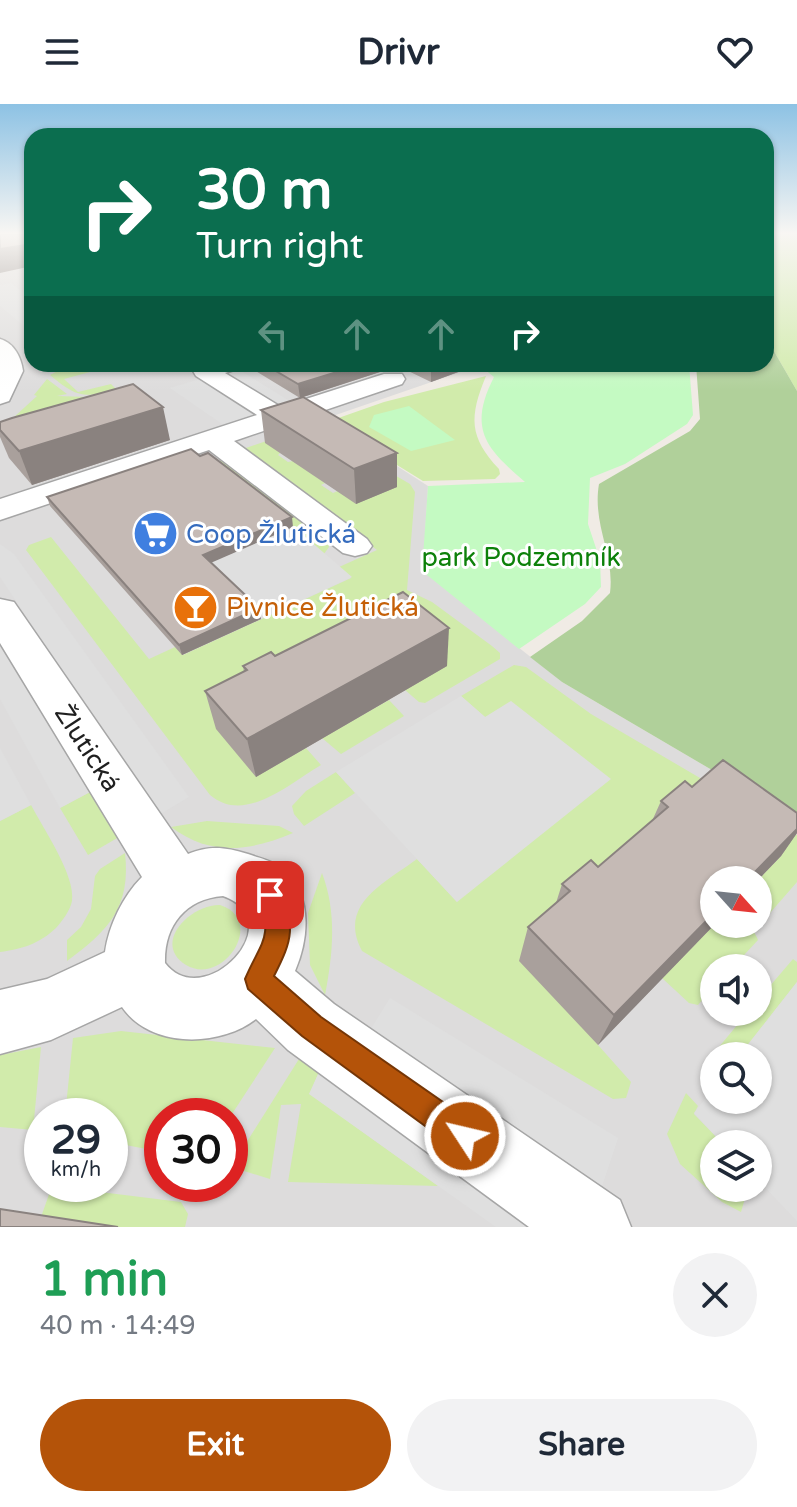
<!DOCTYPE html>
<html lang="en">
<head>
<meta charset="utf-8">
<style>
  body { margin:0; font-family:"Varela Round",sans-serif; background:#f2f2f3; color:#1f2937; height:100vh; display:flex; flex-direction:column; font-size:30px; white-space:nowrap }
  * { box-sizing:border-box; margin:0 }
  p { font-size:26px; color:#747a83 }
  .icon { flex:none; width:44px; height:44px; fill:none; stroke:currentColor; stroke-width:2; stroke-linecap:round; stroke-linejoin:round }
  .map { position:relative; height:1123px; overflow:hidden }
  .drawer { display:flex; flex-direction:column; background:#fff; flex:1 }
  .drawer>* { flex:none }
  .hud { position:absolute; left:24px; top:24px; width:750px; height:244px; border-radius:24px; box-shadow:0 2px 6px #0004; background:#0b6e4f; color:#fff; overflow:hidden }
  .needle { width:52px; rotate:117deg }
  .fabs { position:absolute; left:700px; top:762px; display:grid; gap:16px }
  .fabs a { display:grid; place-items:center; width:72px; height:72px; border-radius:50%; background:#fff; box-shadow:0 2px 6px #0004; font-size:40px }
  .speed { position:absolute; left:24px; top:994px; display:flex; gap:16px; font-size:40px; font-weight:700; text-align:center }
  .speed>* { display:grid; place-content:center; width:104px; height:104px; border-radius:50%; background:#fff; box-shadow:0 2px 6px #0004; line-height:1 }
  .speed small { font-size:20px; font-weight:400 }
  .speed .limit { border:12px solid #d22; background:#fff; color:#111 }
  .pin { position:absolute; display:grid; place-items:center; width:68px; height:68px; color:#fff; margin:-34px; border-radius:16px; box-shadow:0 4px 12px #0006 }
  .me { position:absolute; width:88px; margin:-44px; rotate:305deg; stroke-linejoin:round; filter:drop-shadow(0 0 6px #0008) }
  .turn { display:flex; align-items:center; gap:28px; height:168px; padding:0 40px; font-size:36px }
  .turn .icon { width:104px; height:104px; stroke-width:2.5 }
  .turn b { display:block; font-size:56px; line-height:68px }
  .lanes { display:flex; align-items:center; height:76px; padding:0 40px; background:#0003; justify-content:center; gap:40px; direction:ltr }
  .lanes .off { opacity:.35 }
  .round { display:grid; place-items:center; flex:none; width:84px; height:84px; border-radius:42px; background:#f2f2f3 }
  .headline { display:flex; align-items:center; justify-content:space-between; height:136px; padding:0 40px }
  h1 { font-size:48px; font-weight:700; line-height:60px; color:#1e9e55 }
  .cta { display:flex; gap:16px; margin-top:auto; padding:16px 40px }
  .cta a { flex:1; height:92px; border-radius:48px; background:#b45309; color:#fff; font-size:32px; font-weight:700; line-height:92px; text-align:center }
  .cta a+a { background:#f2f2f3; color:#1f2937 }
  header { display:flex; justify-content:space-between; align-items:center; height:104px; padding:0 40px; background:#fff; font-size:36px; font-weight:700 }
  .map>svg:first-child { display:block }
  .residential { fill:#dddcdc; fill-rule:evenodd }
  .grass { fill:#d1ebab }
  .forest { fill:#b0d09a }
  .park { fill:#c4fac2 }
  .parking { fill:#dfdfdf }
  .lines { fill:none; stroke-linecap:round; stroke-linejoin:round }
  .minor-casing { stroke:#a6a6a6; stroke-width:3 }
  .minor { fill:#fff; fill-rule:evenodd }
  .wall { fill:#a9a09c }
  .shaded-wall { fill:#8a827f }
  .building { fill:#c5bab5; stroke:#8a827f; stroke-width:2 }
  .route { fill:#b45309; stroke:#753606; stroke-width:2 }
  .labels { text-anchor:middle; stroke-width:6; stroke-linejoin:round; paint-order:stroke }
  .shop-label { font-size:26px; fill:#366cbe; stroke:#fff; text-anchor:start }
  .park-label { font-size:26px; fill:#0d810a; stroke:#fff }
  .food-label { font-size:26px; fill:#c56008; stroke:#fff; text-anchor:start }
  .street-label { font-size:26px; fill:#1f1f1f; stroke:#fff }
</style>
</head>
<body>
<header><svg class="icon" aria-label="menu" viewBox="0 0 24 24"><path d="M4 6h16M4 12h16M4 18h16"/></svg>Drivr<svg class="icon" aria-label="heart" viewBox="0 0 24 24"><path d="M12 20l-8-8c-3-5 5-10 8-4 3-6 11-1 8 4z"/></svg></header>
<div class="map">
<svg width="797" height="1123" viewBox="0 0 797 1123">
  <rect width="100%" height="100%" fill="#f0ebe5"/>
  <path class="residential" d="M0,130h32v130l449,1 -157,54 104,67 -5,85 139,111 235,138v407h-797zM714,776h44v44h-44zM714,864h44v44h-44zM714,952h44v44h-44zM42,1012h68v68h-68zM162,1012h68v68h-68zM714,1040h44v44h-44z"/>
  <g class="grass">
    <polygon points="766,130 797,130 797,287 771,242 766,224"/>
    <path d="M71,260h49l-56,15 14,13 33,-8 5,5c-32,10 -40,8 -66,-14z"/>
    <path d="M486,272c-17,41 -17,61 13,93l1,5 -5,5 -72,2 -96,-59 57,-20z"/>
    <polygon points="47,275 67,290 57,292 89,293 13,314 37,292 34,291"/>
    <path d="M307,323l-29,28 10,7 5,-1 32,22 -4,2 12,8 53,-23 24,14 5,8 -8,98 25,12 60,44 8,7v6l-75,44 -6,-1 -14,-12 41,-24 -191,111 51,-29 15,17c-31,18 -76,60 -111,30l-184,-245 3,-5 22,-8 98,122 26,-12 8,8 168,-77 -12,-11 38,-17 -134,-101z"/>
    <polygon points="223,356 328,437 329,443 324,450 212,360"/>
    <path d="M514,561l12,2 65,47 206,121v47l-27,31h-10l-2,-33 23,-24 -77,-58 -106,247 33,37 -5,16 -13,1 -251,-148c-25,-47 23,-68 55,-92l40,43 28,-185 -24,-21z"/>
    <polygon points="389,596 404,612 341,650 322,634"/>
    <polygon points="336,668 355,689 304,722 294,710 292,702 306,687"/>
    <polygon points="90,688 119,733 88,751 60,704"/>
    <path d="M31,701c12,23 45,71 41,96 -2,10 -10,20 -16,27 -17,16 -34,21 -56,24v-131z"/>
    <path d="M207,717l72,5 14,7c-43,18 -82,24 -122,-6z"/>
    <path d="M125,749c6,54 -16,77 -58,108v-21l14,-13 10,-18 4,-33 5,-7z"/>
    <path d="M322,769c15,40 11,80 3,122l-15,-30 -2,-52z"/>
    <path d="M220,801c47,15 3,82 -34,60 -35,-22 5,-61 34,-60z"/>
    <path d="M715,820c19,0 36,-4 43,16l-26,28h-18v19l-16,18 -9,-2 -27,-25z"/>
    <polygon points="793,855 797,858 797,878 739,952 714,952 714,970 704,961 748,908 758,908 758,896"/>
    <polygon points="121,927 275,944 230,1013 162,1012 162,1048 110,1038 110,1012 65,1012 73,934"/>
    <polygon points="41,943 33,1026 0,1023 0,951"/>
    <polygon points="299,955 319,968 310,990 438,1082 288,1078 301,1000 281,1001 270,1075 244,1067 241,1047"/>
    <polygon points="686,989 698,1002 694,1010 723,1040 714,1040 714,1084 748,1084 741,1108 722,1098 680,1060 667,1030"/>
    <polygon points="52,1082 181,1098 188,1110 185,1123 112,1123 41,1113"/>
  </g>
  <path class="forest" d="M766,242h5l26,45v429l-235,-138 -32,-25 52,-36 28,-28c5,-38 -18,-68 -11,-109l91,-53 10,-12 -4,-55h70z"/>
  <g class="park">
    <path d="M478,260h211l4,51 -6,9 -62,40 -35,14 -2,46 12,36 1,27 -16,17 -66,45 -97,-78 6,-85 97,-4c-38,-33 -58,-52 -31,-105z"/>
    <polygon points="409,302 455,336 411,347 369,323 374,311"/>
  </g>
  <g class="parking">
    <polygon points="11,179 32,195 32,229 0,202 0,181"/>
    <polygon points="238,265 296,301 280,306 222,270"/>
    <polygon points="204,274 263,312 228,324 170,284"/>
    <polygon points="252,424 265,436 295,424 352,473 261,515 206,461"/>
    <polygon points="0,440 14,450 189,693 159,711 0,473"/>
    <polygon points="0,540 90,688 60,704 0,595"/>
    <polygon points="461,592 485,613 511,597 611,675 457,798 336,668"/>
    <polygon points="0,644 31,701 0,717"/>
    <polygon points="797,878 797,1117 758,1076 758,1040 723,1040 694,1009 714,983 714,996 758,996 758,952 739,952"/>
    <polygon points="390,894 618,1034 601,1085 366,933"/>
    <polygon points="319,968 544,1123 496,1123 309,990"/>
  </g>
  <g class="lines">
    <defs>
      <g id="minor">
        <path d="M0,235c14,4 21,18 23,32l-14,30 -9,3z"/>
        <polygon points="203,260 241,260 237,265 225,269 281,303 384,270 402,270 405,275 402,280 234,337 367,435 372,442 367,449 355,452 343,449 209,346 0,416 0,395 257,311 196,272 193,267"/>
        <path d="M0,495l14,3 174,252c22,-9 37,-7 60,0 8,3 21,6 29,11 36,24 33,71 18,106l39,33 286,196 11,27h-102l-241,-177 -32,-31c-36,28 -105,30 -134,-12l-71,33 -51,14v-64l47,-11 58,-27c4,-27 18,-56 37,-75l-142,-234zM223,792c70,25 -19,118 -58,67 -1,-37 20,-64 58,-67z"/>
      </g>
    </defs>
    <use href="#minor" class="minor-casing"/>
    <use href="#minor" class="minor"/>
  </g>
  <g class="wall">
    <polygon points="154,260 184,260 163,266"/>
    <polygon points="244,260 480,260 431,278 402,264 383,267 303,293 397,383 356,400 265,339 261,306 300,294"/>
    <polygon points="0,318 170,336 32,381 9,354 0,333"/>
    <polygon points="47,393 293,423 211,458 261,515 182,551 50,402"/>
    <polygon points="275,552 447,562 256,673 216,625 205,587 244,568 243,562"/>
    <polygon points="692,683 797,709 797,729 781,752 758,776 714,776 715,820 598,941 519,857 528,823 556,799 562,780 598,763 652,717 661,697"/>
  </g>
  <g class="shaded-wall">
    <polygon points="32,140 32,162 0,169 0,145"/>
    <polygon points="161,260 184,260 163,266"/>
    <polygon points="363,260 402,260 402,264 383,267 300,294 298,280"/>
    <polygon points="444,260 480,260 431,278 431,265"/>
    <polygon points="163,303 170,336 32,381 19,347"/>
    <polygon points="397,349 397,383 356,400 354,365"/>
    <polygon points="292,413 293,423 206,461 203,451"/>
    <polygon points="259,504 261,515 182,551 179,541"/>
    <polygon points="449,524 447,562 256,673 247,635"/>
    <polygon points="797,725 797,729 781,752 758,776 747,776"/>
    <polygon points="714,809 715,820 598,941 614,911"/>
  </g>
  <g class="building">
    <polygon points="0,130 32,130 32,140 0,145"/>
    <polygon points="264,260 363,260 298,280"/>
    <polygon points="421,260 444,260 431,265"/>
    <polygon points="133,280 163,303 19,347 0,326 0,318 12,314"/>
    <polygon points="303,293 397,349 354,365 261,306"/>
    <polygon points="191,345 200,352 208,349 292,413 203,451 259,504 179,541 47,393"/>
    <polygon points="403,488 449,524 247,635 205,587 247,566 243,562 271,548 275,552"/>
    <polygon points="723,656 797,709 797,725 747,776 714,776 714,809 614,911 528,823 570,787 562,780 591,756 598,763 668,703 661,697 685,677 692,683"/>
    <polygon points="0,1105 118,1123 0,1123"/>
  </g>
  <linearGradient id="sky" x2="0" y2="1"><stop stop-color="#8dc2e4"/><stop offset="0.45" stop-color="#f8f6f3"/><stop offset="1" stop-color="#f8f6f3" stop-opacity="0"/></linearGradient>
  <rect width="797" height="287" fill="url(#sky)"/>
  <path class="route" d="M270,780l8,3c18,39 15,52 -4,89l47,41 155,108 5,11 -5,11 -11,4 -11,-4 -152,-111 -54,-47 -3,-10c16,-38 29,-40 13,-84l3,-8z"/>
  <defs>
    <symbol id="supermarket-disc" viewBox="-11 -11 22 22"><circle r="9.5" fill="#3f7fe0" stroke="#fff"/><path d="M-6-5.5h2.5l.6 2H6L4.5 2H-2.5L-4.4-4H-6ZM-1.5 3.2a1.3 1.3 0 1 0 .1 0ZM3 3.2a1.3 1.3 0 1 0 .1 0Z" fill="#fff"/></symbol>
    <symbol id="bar-disc" viewBox="-11 -11 22 22"><circle r="9.5" fill="#e8710a" stroke="#fff"/><path d="M-6-5H6L.8 .8V4.5H3.5V6h-7V4.5H-.8V.8Z" fill="#fff"/></symbol>
  </defs>
  <g fill-rule="evenodd">
    <use href="#supermarket-disc" x="130" y="404" width="51" height="51"/>
    <use href="#bar-disc" x="170" y="478" width="51" height="51"/>
  </g>
  <g class="labels">
    <g class="shop-label">
      <text x="186" y="439">Coop Žlutická</text>
    </g>
    <g class="park-label">
      <text x="521" y="462">park Podzemník</text>
    </g>
    <g class="food-label">
      <text x="226" y="512">Pivnice Žlutická</text>
    </g>
    <g class="street-label">
      <text transform="translate(88 644) rotate(57)" y="9">Žlutická</text>
    </g>
  </g>
</svg>
<div class="fabs">
<a><svg class="needle" viewBox="-14 -14 28 28"><path d="M0-13l5 13h-10z" fill="#e53935"/><path d="M0 13l5-13h-10z" fill="#747a83"/></svg></a>
<a><svg class="icon" aria-label="sound" viewBox="0 0 24 24"><path d="M4 9h4l5-4v14l-5-4H4zM17 9q2 3 0 6"/></svg></a>
<a><svg class="icon" aria-label="search" viewBox="0 0 24 24"><circle cx="10" cy="10" r="6"/><path d="M15 15l6 6"/></svg></a>
<a><svg class="icon" aria-label="layers" viewBox="0 0 24 24"><path d="M12 4l9 5-9 5-9-5zM3 14l9 5 9-5"/></svg></a>
</div>
<div class="speed"><div>29<small>km/h</small></div><div class="limit">30</div></div>
<div class="pin" style="left:270px;top:791px;background:#d93025"><svg class="icon" aria-label="arrive" viewBox="0 0 24 24"><path d="M6 21V4h12l-3 4 3 4H6"/></svg></div>
<svg class="me" style="left:465px;top:1032px" viewBox="-20 -20 40 40"><circle r="17" fill="#b45309" stroke="#fff" stroke-width="3"/><path d="M0-11L8 9 0 5-8 9z" fill="#fff"/></svg>
<div class="hud">
<div class="turn"><svg class="icon" aria-label="right" viewBox="0 0 24 24"><path d="M7 20v-9h11M14 6l5 5-5 5"/></svg><div><b>30 m</b>Turn right</div></div>
<div class="lanes"><svg class="icon off" aria-label="left" viewBox="0 0 24 24"><path d="M17 20v-9H6M10 6l-5 5 5 5"/></svg><svg class="icon off" aria-label="ahead" viewBox="0 0 24 24"><path d="M12 20V5M6 11l6-6 6 6"/></svg><svg class="icon off" aria-label="ahead" viewBox="0 0 24 24"><path d="M12 20V5M6 11l6-6 6 6"/></svg><svg class="icon" aria-label="right" viewBox="0 0 24 24"><path d="M7 20v-9h11M14 6l5 5-5 5"/></svg></div>
</div>
</div>
<section class="drawer">
<div class="headline"><div><h1>1 min</h1><p>40 m · 14:49</p></div><a class="round"><svg class="icon" aria-label="close" viewBox="0 0 24 24"><path d="M6 6l12 12M18 6L6 18"/></svg></a></div>
<div class="cta"><a>Exit</a><a>Share</a></div>
</section>
</body>
</html>
